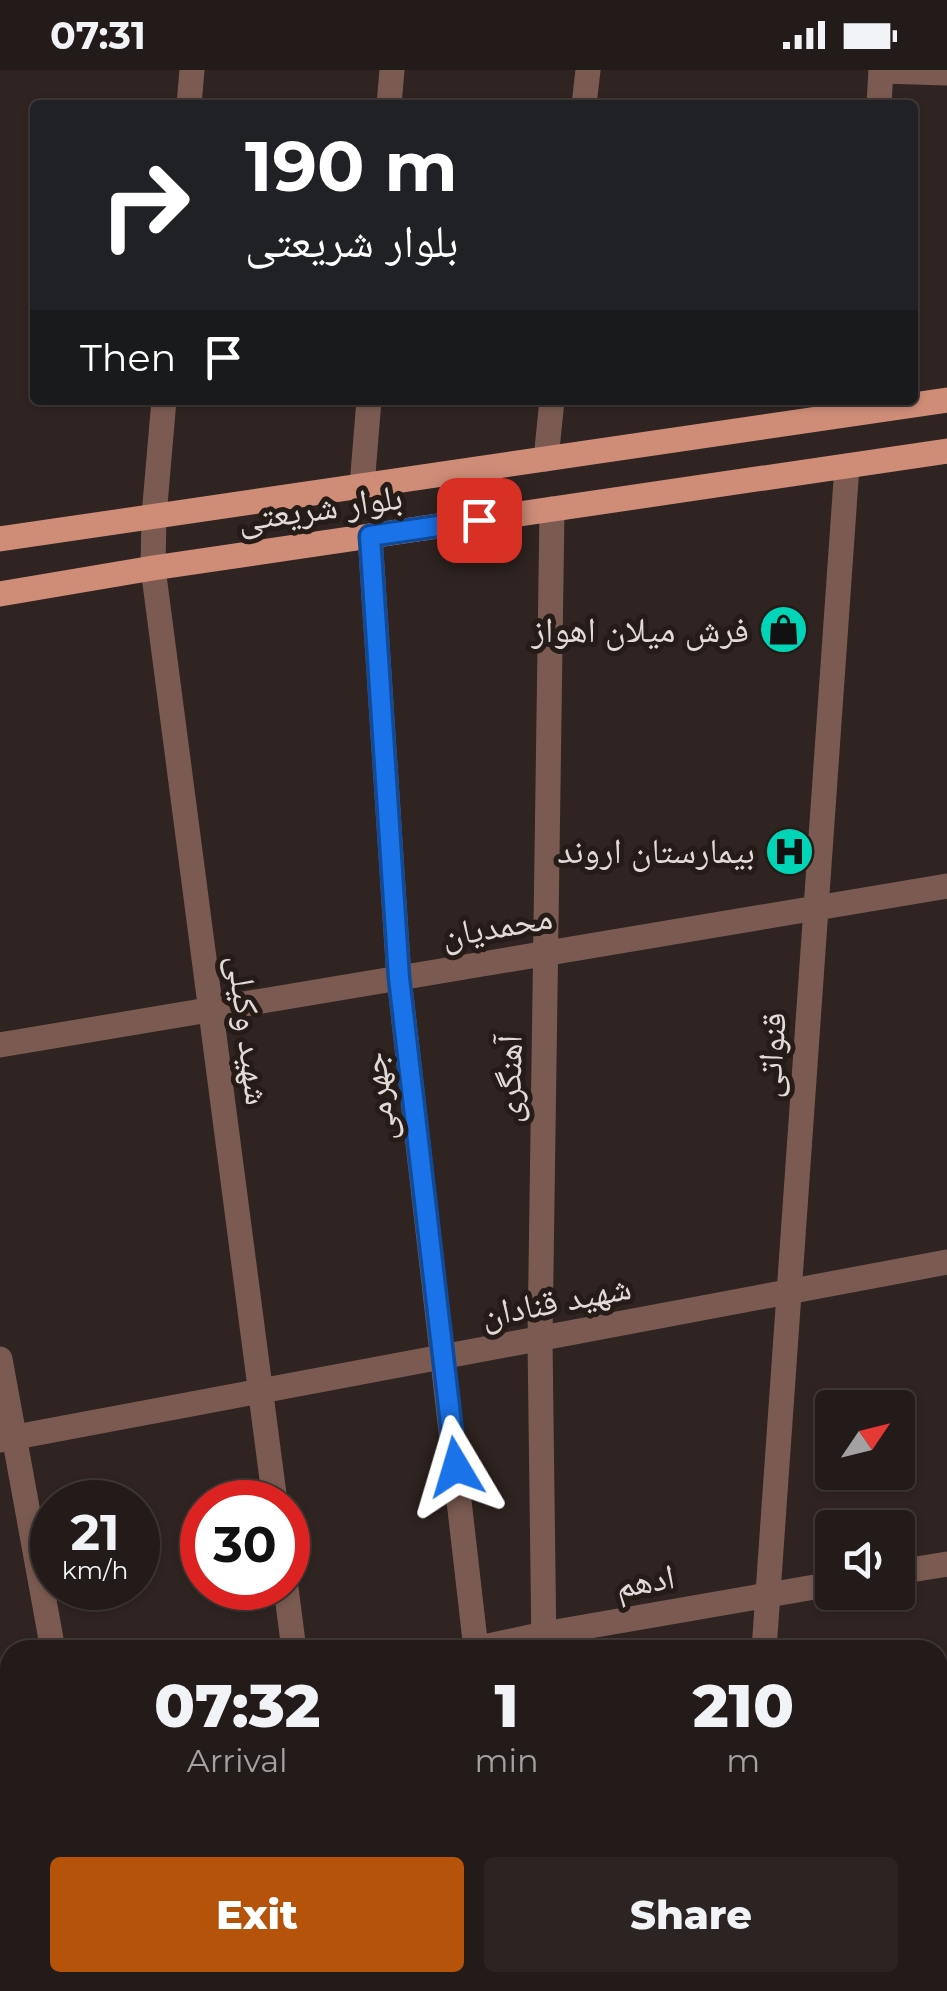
<!DOCTYPE html>
<html lang="en">
<head>
<meta charset="utf-8">
<style>
  body { margin:0; font-family:Montserrat,"Noto Naskh Arabic",sans-serif; background:#2b2422; color:#f1f3f6; height:100vh; display:flex; flex-direction:column; font-size:38px; white-space:nowrap }
  * { box-sizing:border-box; margin:0 }
  p { font-size:32px; color:#a3a1a2 }
  .icon { flex:none; width:55px; height:55px; fill:none; stroke:currentColor; stroke-width:2; stroke-linecap:round; stroke-linejoin:round }
  .map { position:relative; flex:1; overflow:hidden }
  .drawer { position:absolute; left:0px; top:1570px; width:948px; height:352px; display:flex; flex-direction:column; background:#231b19; border-radius:30px 30px 0 0; box-shadow:0 2px 8px #0004,0 0 0 2px #403938 }
  .drawer>* { flex:none }
  .guide { position:absolute; left:30px; top:30px; width:888px; height:305px; border-radius:10px; box-shadow:0 2px 8px #0004,0 0 0 2px #403938; background:#202124; color:#fff; overflow:hidden }
  .needle { width:65px; rotate:55deg }
  .fabs { position:absolute; left:815px; top:1320px; display:grid; gap:20px }
  .fabs a { display:grid; place-items:center; width:100px; height:100px; border-radius:10px; background:#231b19; box-shadow:0 2px 8px #0004,0 0 0 2px #403938; font-size:50px }
  .speed { position:absolute; left:30px; top:1410px; display:flex; gap:20px; font-size:50px; font-weight:700; text-align:center }
  .speed>* { display:grid; place-content:center; width:130px; height:130px; border-radius:50%; background:#231b19; box-shadow:0 2px 8px #0004,0 0 0 2px #403938; line-height:1 }
  .speed small { font-size:25px; font-weight:400 }
  .speed .limit { border:15px solid #d22; background:#fff; color:#111 }
  .pin { position:absolute; display:grid; place-items:center; width:85px; height:85px; color:#fff; margin:-42px; border-radius:20px; box-shadow:0 5px 15px #0006 }
  .me { position:absolute; width:110px; margin:-55px; rotate:353deg; stroke-linejoin:round; filter:drop-shadow(0 0 8px #0008) }
  .turn { display:flex; align-items:center; gap:35px; height:210px; padding:0 50px; font-size:45px }
  .turn .icon { width:130px; height:130px; stroke-width:2.5 }
  .turn b { display:block; font-size:70px; line-height:85px }
  .then { display:flex; align-items:center; height:95px; padding:0 50px; background:#0003; gap:20px; font-size:38px }
  .eta { display:flex; justify-content:space-evenly; align-items:center; height:170px; text-align:center }
  .eta b { font-size:60px; font-weight:800; line-height:70px }
  .cta { display:flex; gap:20px; margin-top:auto; padding:20px 50px }
  .cta a { flex:1; height:115px; border-radius:10px; background:#b45309; color:#fff; font-size:40px; font-weight:800; line-height:115px; text-align:center }
  .cta a+a { background:#2b2422; color:#f1f3f6 }
  .status { display:flex; justify-content:space-between; align-items:center; height:70px; padding:0 50px; background:#231b19; direction:ltr }
  .status svg { height:28px; fill:currentColor }
  .map>svg:first-child { display:block }
  .lines { fill:none; stroke-linecap:round; stroke-linejoin:round }
  .minor { stroke:#7b5b51; stroke-width:25 }
  .major { stroke:#cf8d78; stroke-width:25 }
  .route-casing { stroke:#114b97; stroke-width:25 }
  .route { stroke:#1a73e8; stroke-width:18 }
  .labels { text-anchor:middle; stroke-width:10; stroke-linejoin:round; paint-order:stroke }
  .street-label { font-size:35px; fill:#e1dad8; stroke:#251b17 }
  .poi-label { font-size:35px; fill:#e1dad8; stroke:#251b17; text-anchor:end }
</style>
</head>
<body>
<div class="status"><b>07:31</b><svg viewBox="0 0 49 12"><path d="M0 12V9h3v3zM5 12V6h3v6zM10 12V3h3v9zM15 12V0h3v12zM26 1h20v11H26zM47 4h2v5h-2z"/></svg></div>
<div class="map">
<svg width="947" height="1921" viewBox="0 0 947 1921">
  <rect width="100%" height="100%" fill="#2f2421"/>
  <g class="lines">
    <g class="minor">
      <polyline points="881,1 947,3"/>
      <polyline points="189,35 192,0"/>
      <polyline points="389,35 392,0"/>
      <polyline points="584,35 588,0"/>
      <polyline points="879,35 881,0"/>
      <polyline points="164,330 154,446 153,498 275,1432"/>
      <polyline points="546,389 552,330"/>
      <polyline points="362,416 369,330"/>
      <polyline points="370,466 399,908 476,1579"/>
      <polyline points="0,975 947,816"/>
      <polyline points="0,1289 53,1580"/>
      <polyline points="0,1370 947,1192"/>
      <polyline points="898,1502 947,1494"/>
      <polyline points="286,1518 294,1580"/>
      <polyline points="470,1580 544,1564 832,1514"/>
      <polyline points="544,1580 540,1270 552,439"/>
      <polyline points="764,1580 847,396"/>
      <polyline points="0,1691 10,1688"/>
      <polyline points="938,1812 947,1811"/>
      <polyline points="113,1912 115,1921"/>
      <polyline points="359,1912 361,1921"/>
      <polyline points="546,1912 546,1921"/>
      <polyline points="739,1921 740,1912"/>
    </g>
    <g class="major">
      <polyline points="0,469 947,330"/>
      <polyline points="0,524 153,498 947,381"/>
    </g>
  </g>
  <g class="lines">
    <defs>
      <polyline id="route" points="456,1397 399,908 370,466 479,450"/>
    </defs>
    <use href="#route" class="route-casing"/>
    <use href="#route" class="route"/>
  </g>
  <defs>
    <symbol id="shop-disc" viewBox="-11 -11 22 22"><circle r="9.5" fill="#00d5b7" stroke="#251b17"/><path d="M-5-2.5h2.3a2.7 3.5 0 0 1 5.4 0H5L5.5 6h-11ZM-1.5-2.5h3a1.5 2.3 0 0 0-3 0Z" fill="#111"/></symbol>
    <symbol id="hospital-disc" viewBox="-11 -11 22 22"><circle r="9.5" fill="#00d5b7" stroke="#251b17"/><path d="M-5-5h3v3.5h4V-5h3V5h-3V1.5h-4V5h-3Z" fill="#111"/></symbol>
  </defs>
  <g fill-rule="evenodd">
    <use href="#shop-disc" x="756" y="532" width="55" height="55"/>
    <use href="#hospital-disc" x="762" y="754" width="55" height="55"/>
  </g>
  <g class="labels">
    <g class="street-label">
      <text transform="translate(320 438) rotate(-8)" y="12">بلوار شریعتی</text>
      <text transform="translate(497 856) rotate(-10)" y="12">محمدیان</text>
      <text transform="translate(249 960) rotate(83)" y="12">شهید وکیلی</text>
      <text transform="translate(771 985) rotate(-86)" y="12">قنواتی</text>
      <text transform="translate(509 1009) rotate(-89)" y="12">آهنگری</text>
      <text transform="translate(378 1027) rotate(-97)" y="12">جهرمی</text>
      <text transform="translate(556 1231) rotate(-11)" y="12">شهید قنادان</text>
      <text transform="translate(645 1511) rotate(-10)" y="12">ادهم</text>
    </g>
    <g class="poi-label">
      <text x="749" y="572">فرش میلان اهواز</text>
      <text x="755" y="793">بیمارستان اروند</text>
    </g>
  </g>
</svg>
<div class="fabs">
<a><svg class="needle" viewBox="-14 -14 28 28"><path d="M0-13l5 13h-10z" fill="#e53935"/><path d="M0 13l5-13h-10z" fill="#a3a1a2"/></svg></a>
<a><svg class="icon" aria-label="sound" viewBox="0 0 24 24"><path d="M4 9h4l5-4v14l-5-4H4zM17 9q2 3 0 6"/></svg></a>
</div>
<div class="speed"><div>21<small>km/h</small></div><div class="limit">30</div></div>
<div class="pin" style="left:479px;top:450px;background:#d93025"><svg class="icon" aria-label="arrive" viewBox="0 0 24 24"><path d="M6 21V4h12l-3 4 3 4H6"/></svg></div>
<svg class="me" style="left:456px;top:1397px" viewBox="-20 -20 40 40"><path d="M0-17L14 15 0 8-14 15z" fill="#1a73e8" stroke="#fff" stroke-width="4"/></svg>
<div class="guide">
<div class="turn"><svg class="icon" aria-label="right" viewBox="0 0 24 24"><path d="M7 20v-9h11M14 6l5 5-5 5"/></svg><div><b>190 m</b>بلوار شریعتی</div></div>
<div class="then">Then<svg class="icon" aria-label="arrive" viewBox="0 0 24 24"><path d="M6 21V4h12l-3 4 3 4H6"/></svg></div>
</div>
<section class="drawer">
<div class="eta">
<div><b>07:32</b><p>Arrival</p></div>
<div><b>1</b><p>min</p></div>
<div><b>210</b><p>m</p></div>
</div>
<div class="cta"><a>Exit</a><a>Share</a></div>
</section>
</div>
</body>
</html>
